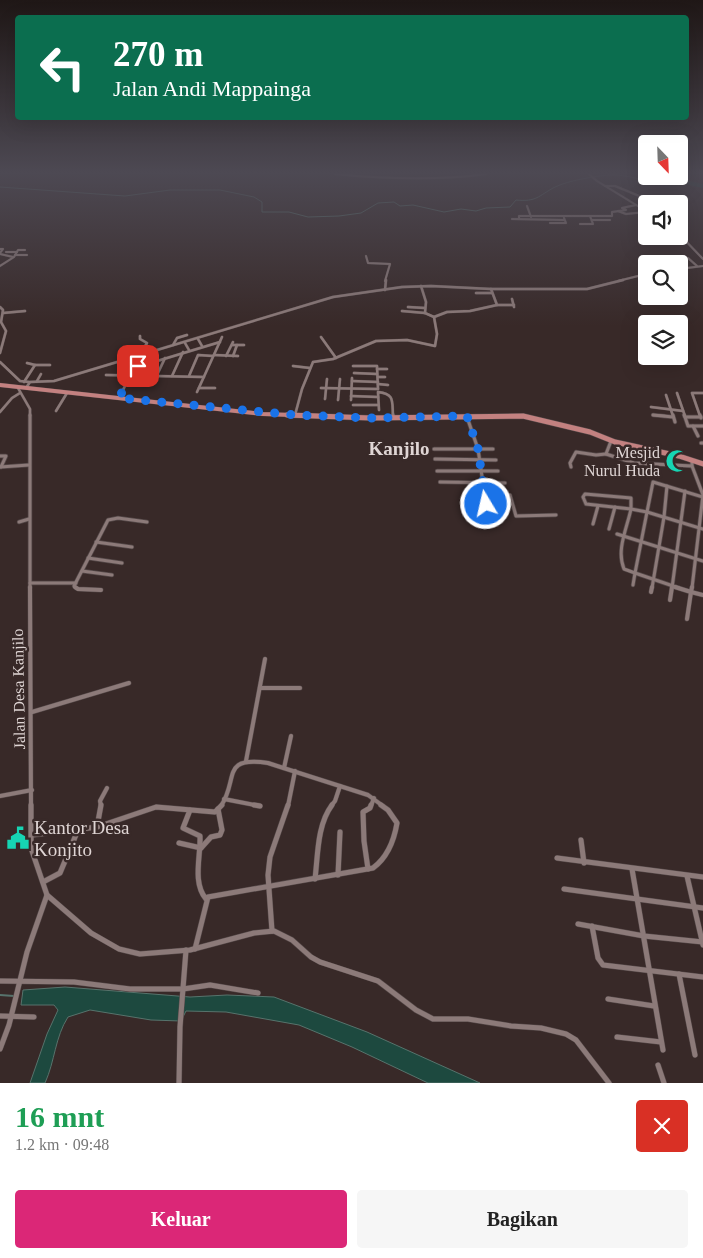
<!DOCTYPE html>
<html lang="id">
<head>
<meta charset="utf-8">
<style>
  body { margin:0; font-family:"Times New Roman",serif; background:#f6f6f6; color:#222; height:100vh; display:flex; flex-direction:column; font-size:19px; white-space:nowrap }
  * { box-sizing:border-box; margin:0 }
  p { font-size:16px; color:#767676 }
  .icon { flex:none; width:28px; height:28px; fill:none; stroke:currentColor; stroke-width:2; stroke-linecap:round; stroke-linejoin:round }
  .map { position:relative; height:1083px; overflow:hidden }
  .sheet { display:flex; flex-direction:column; background:#fff; flex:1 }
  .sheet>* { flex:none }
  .banner { position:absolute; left:15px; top:15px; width:674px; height:105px; border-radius:5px; box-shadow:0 5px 20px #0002; background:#0b6e4f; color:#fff; overflow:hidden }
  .needle { width:32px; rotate:157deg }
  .tools { position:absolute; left:638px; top:135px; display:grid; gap:10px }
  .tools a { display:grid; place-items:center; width:50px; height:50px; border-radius:5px; background:#fff; box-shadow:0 5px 20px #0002; font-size:25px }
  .pin { position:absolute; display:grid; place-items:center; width:42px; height:42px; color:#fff; margin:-21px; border-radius:10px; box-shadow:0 2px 8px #0006 }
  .me { position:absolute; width:55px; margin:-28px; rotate:351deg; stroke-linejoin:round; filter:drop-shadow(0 0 4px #0008) }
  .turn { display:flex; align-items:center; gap:18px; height:105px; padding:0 15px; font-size:22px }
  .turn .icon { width:65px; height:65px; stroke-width:2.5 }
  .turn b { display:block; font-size:35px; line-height:42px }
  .round { display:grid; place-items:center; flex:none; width:52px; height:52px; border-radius:5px; background:#f6f6f6 }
  .head { display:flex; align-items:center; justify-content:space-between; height:85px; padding:0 15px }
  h1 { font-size:30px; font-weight:600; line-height:38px; color:#1e9e55 }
  .cta { display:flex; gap:10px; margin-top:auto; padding:10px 15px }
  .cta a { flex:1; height:58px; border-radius:5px; background:#db2777; color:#fff; font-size:20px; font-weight:600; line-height:58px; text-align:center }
  .cta a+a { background:#f6f6f6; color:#222 }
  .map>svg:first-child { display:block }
  .water { fill:#1d493f; stroke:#57736c }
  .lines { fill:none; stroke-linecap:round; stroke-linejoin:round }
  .stream-far1 { stroke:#57736c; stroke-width:1 }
  .stream { stroke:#57736c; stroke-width:2 }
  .river { stroke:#1d493f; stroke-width:4 }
  .minor-far4-casing { stroke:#544848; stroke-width:2.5 }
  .minor-far3-casing { stroke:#544848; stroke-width:3 }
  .minor-far2-casing { stroke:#544848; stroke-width:4.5 }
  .minor-far1-casing { stroke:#544848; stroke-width:5 }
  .minor-casing { stroke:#544848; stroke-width:6 }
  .primary-far1-casing { stroke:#544848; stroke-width:4.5 }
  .primary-casing { stroke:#544848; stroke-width:6 }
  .minor-far4 { stroke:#8c7a79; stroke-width:2 }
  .minor-far3 { stroke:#8c7a79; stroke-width:2.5 }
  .minor-far2 { stroke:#8c7a79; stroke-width:3 }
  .minor-far1 { stroke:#8c7a79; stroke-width:4 }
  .minor { stroke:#8c7a79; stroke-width:5 }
  .primary-far1 { stroke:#c38180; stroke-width:4 }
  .primary { stroke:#c38180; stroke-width:5 }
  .route { stroke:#1a73e8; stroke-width:9; stroke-dasharray:0 16.2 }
  .labels { text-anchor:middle; stroke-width:5; stroke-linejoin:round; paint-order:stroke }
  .poi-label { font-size:16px; fill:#dfd5d4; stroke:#382928; text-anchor:end }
  .street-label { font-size:16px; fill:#dfd5d4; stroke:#382928 }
  .quarter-label { font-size:19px; font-weight:bold; fill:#dfd5d4; stroke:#382928 }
  .near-poi-label { font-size:19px; fill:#dfd5d4; stroke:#382928; text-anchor:start }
</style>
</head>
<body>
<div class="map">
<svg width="703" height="1083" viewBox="0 0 703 1083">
  <rect width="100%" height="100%" fill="#382928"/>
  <path class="water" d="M65,987l125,10 37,-2 47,2 93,35 113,51h-52l-76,-36 -53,-22 -73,-13 -40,-1 -5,10 -30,-1 -61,-10 -22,7c-13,20 -13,44 -23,66h-15l17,-49 11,-24 -4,-5h-33l2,-15z"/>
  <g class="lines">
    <path class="stream-far1" d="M0,187l125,9 45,-6h50l34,7 8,5v10h27l19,5 31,-1 22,-3 17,-10 16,-1 6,4 13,-1 31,7 17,-3 15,2 10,-3 24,-1 6,-7c21,2 22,-4 39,-13 15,-7 37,-10 53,-12 25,-2 53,15 77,7"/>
    <polyline class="stream" points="0,995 14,996"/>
    <polyline class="river" points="685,182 703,186"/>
    <defs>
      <g id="minor-far4">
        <path d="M335,174c51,5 100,7 151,0"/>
        <polyline points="589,174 597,181 646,211"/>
        <polyline points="605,186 615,186 649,200"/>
        <polyline points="527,206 531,217"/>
        <polyline points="618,211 626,214 646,212"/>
        <polyline points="512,219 564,220"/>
        <polyline points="519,219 519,216 612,216 612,212 626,210 622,208 636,205"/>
        <polyline points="592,220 610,220"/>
        <polyline points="550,223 566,223 564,218"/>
        <polyline points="580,224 593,224 590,216"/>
        <polyline points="679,234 703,259"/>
        <polyline points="0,249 3,249 0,253"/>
        <polyline points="6,252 17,252"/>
        <polyline points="0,254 13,257"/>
        <polyline points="15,255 27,255"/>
        <polyline points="366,256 368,263 390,264 385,281"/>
        <polyline points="688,258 697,266"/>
        <polyline points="665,260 667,264"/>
        <polyline points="0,266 14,257 18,250 25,250"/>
        <polyline points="679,269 703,266"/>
        <polyline points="618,281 646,274"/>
      </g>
      <g id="minor-far3">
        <polyline points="491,289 497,305 514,305"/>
        <polyline points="385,290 386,280"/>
        <polyline points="476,293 492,293"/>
        <polyline points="512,299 514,307"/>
        <polyline points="0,307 3,310 1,322 6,331 0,353"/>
        <polyline points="408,307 425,308"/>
        <polyline points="402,311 425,313"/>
        <polyline points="3,313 25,311"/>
        <polyline points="434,317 447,312 470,311 497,305"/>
        <polyline points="140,336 140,339 147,343 140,355"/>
        <polyline points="321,337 336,358"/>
        <polyline points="198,339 202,346"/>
        <polyline points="185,343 189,350"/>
        <polyline points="173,345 177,338 187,335"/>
        <polyline points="232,345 237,345 233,356"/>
        <polyline points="237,345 244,345"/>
        <polyline points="214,355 238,356"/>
        <polyline points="226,356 233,342"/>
        <polyline points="0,362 20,381 29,382"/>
        <polyline points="27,363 35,365"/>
        <polyline points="293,366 310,368"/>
        <polyline points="353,366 377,366 378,389"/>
        <polyline points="377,369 387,369"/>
        <polyline points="354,373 377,374"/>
        <polyline points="106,375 204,377"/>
        <polyline points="157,375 165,358"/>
        <polyline points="172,376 183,352"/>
        <polyline points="189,376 198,355 213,356"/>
        <polyline points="378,377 385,377"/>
        <polyline points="37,381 41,374"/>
        <polyline points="352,381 378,382"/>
        <polyline points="24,382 35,365 50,365"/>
        <polyline points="378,384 388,385"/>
        <polyline points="18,388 30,409 30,416"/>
        <polyline points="26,388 30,382 54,381 333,297 402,287 431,286 491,289 587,289 623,280"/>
        <polyline points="199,388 215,388"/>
        <polyline points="321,388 378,389"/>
        <polyline points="197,392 222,337"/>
        <polyline points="677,393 685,416"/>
        <polyline points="666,395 673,416"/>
        <polyline points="351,396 378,397"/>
        <polyline points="119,398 134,368 220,342"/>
        <polyline points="325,399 327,379"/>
        <polyline points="338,400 340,379"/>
        <polyline points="351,400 352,378"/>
        <polyline points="353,405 378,405"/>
        <polyline points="651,407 683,411"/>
        <path d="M379,410l-1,-18c17,2 14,9 15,24"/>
        <polyline points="56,411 67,393"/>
        <polyline points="0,412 12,398 20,393"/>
        <polyline points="295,415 302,389 313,362 333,359 376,341 407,340 435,346 437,334 434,317 425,313 426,302 421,286"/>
        <polyline points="653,415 665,416"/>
        <polyline points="700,416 692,393 703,393"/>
      </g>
      <g id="minor-far2">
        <polyline points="30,415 30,588"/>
        <polyline points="393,415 393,417"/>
        <polyline points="653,415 673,417"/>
        <polyline points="673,415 675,422"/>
        <polyline points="684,415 685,417"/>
        <polyline points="700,415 701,418"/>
        <polyline points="467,417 478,449 486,504"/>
        <polyline points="693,426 688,426 685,417 701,417"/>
        <polyline points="698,436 693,426 703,426"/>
        <polyline points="611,441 606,454 634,463 692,466"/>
        <polyline points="701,443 703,443"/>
        <polyline points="434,449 493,449"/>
        <polyline points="0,456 6,456 1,467"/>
        <polyline points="435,459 496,460"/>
        <polyline points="0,467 29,465"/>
        <polyline points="571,467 570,463 576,452 596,455 606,454"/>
        <polyline points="437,471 498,471"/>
        <polyline points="440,482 505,483"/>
        <polyline points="485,494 510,495 516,516 556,515"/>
        <polygon points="585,494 631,498 631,509 586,504 583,497"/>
        <polyline points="631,509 647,512"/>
        <path d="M631,509c-4,19 -15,41 -7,60l11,4 12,-61"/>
        <polyline points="647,512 703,529"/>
        <polyline points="647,512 653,482 703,497"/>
        <polyline points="19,522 29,519"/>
        <polyline points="593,524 598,506"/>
        <polyline points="609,529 615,507"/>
        <polyline points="617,534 703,561"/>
        <polyline points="96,542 132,547"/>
        <polyline points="88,558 122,563"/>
        <polyline points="82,571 112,575"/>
        <polyline points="30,583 76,583"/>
        <polyline points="633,585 635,573 679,588"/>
        <polyline points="76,588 74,586 108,520 118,518 147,522"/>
        <polyline points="652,588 664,517 667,486"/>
        <polyline points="672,588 685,491"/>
        <polyline points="692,588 703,495 692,466 692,461"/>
      </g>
      <g id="minor-far1">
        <polyline points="30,587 31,806"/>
        <polyline points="75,587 78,589 101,590"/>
        <polyline points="675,587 691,592 687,619"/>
        <polyline points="692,587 691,592 703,595"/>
        <polyline points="651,592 652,587"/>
        <polyline points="670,600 672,587"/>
        <polyline points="260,688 300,688"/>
        <polyline points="32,712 129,683"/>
        <polyline points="246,761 265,659"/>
        <polyline points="284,768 291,736"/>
        <polyline points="0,796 32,790"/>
        <polyline points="224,799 260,806"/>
        <polyline points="101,806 100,801 107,788"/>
        <path d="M221,806c18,-27 -1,-50 47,-43l100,32 15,11"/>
        <polyline points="288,806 295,771"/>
        <polyline points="331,806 335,801 340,786"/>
        <polyline points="371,806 374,798"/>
      </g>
      <g id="minor">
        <polyline points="254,805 260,806"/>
        <path d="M190,810l-7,18 17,8c1,20 -8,46 6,63"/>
        <polyline points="97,827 101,805"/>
        <polyline points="32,835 97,827 156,807 215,812 222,805"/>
        <polyline points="581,840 584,863"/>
        <polyline points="179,843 201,848"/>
        <polyline points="201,848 211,837 220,835 222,830 218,809"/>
        <polyline points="557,858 703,877"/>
        <polyline points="368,869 364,841 363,812 370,808 371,805"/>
        <polyline points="632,869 663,1050"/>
        <polyline points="338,875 340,832"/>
        <polyline points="687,876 703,945"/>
        <path d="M315,879c3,-24 2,-54 17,-74"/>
        <polyline points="43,882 60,873 78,830"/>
        <polyline points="564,889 703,908"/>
        <polyline points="47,895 91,933 119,949 140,954 190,950 254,933 274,931 292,940 311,957 320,962 378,981 416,1010 433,1019 468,1019 511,1026 541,1028 566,1034 576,1040 609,1083"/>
        <polyline points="578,924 644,936 703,942"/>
        <polyline points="592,926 598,958 603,965 703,977"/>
        <polyline points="272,931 268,875 270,857 288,805"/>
        <path d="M195,949l13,-52 165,-29c15,-11 21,-27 24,-45l-9,-13 -7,-5"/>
        <polyline points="679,974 695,1055"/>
        <polyline points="0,981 74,982 130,989 183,989 210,985 258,993"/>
        <polyline points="608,999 654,1006"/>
        <polyline points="0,1016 34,1017"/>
        <polyline points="617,1037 661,1042"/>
        <polyline points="0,1049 9,1025 27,952 47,895 31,848 31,805"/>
        <polyline points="658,1065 664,1083"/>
        <polyline points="179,1083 180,1027 186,950"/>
      </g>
      <g id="primary-far1">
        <polyline points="0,385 263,414 321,416"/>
        <polyline points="511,416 524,416"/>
      </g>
      <polyline id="primary" points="287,415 371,418 523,416 590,432 615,442 679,456 703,464"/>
    </defs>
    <use href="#minor-far4" class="minor-far4-casing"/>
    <use href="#minor-far3" class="minor-far3-casing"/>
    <use href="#minor-far2" class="minor-far2-casing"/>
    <use href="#minor-far1" class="minor-far1-casing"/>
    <use href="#minor" class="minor-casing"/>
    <use href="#primary-far1" class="primary-far1-casing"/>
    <use href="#primary" class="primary-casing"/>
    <use href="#minor-far4" class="minor-far4"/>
    <use href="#minor-far3" class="minor-far3"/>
    <use href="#minor-far2" class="minor-far2"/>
    <use href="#minor-far1" class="minor-far1"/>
    <use href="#minor" class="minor"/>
    <use href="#primary-far1" class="primary-far1"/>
    <use href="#primary" class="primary"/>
  </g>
  <linearGradient id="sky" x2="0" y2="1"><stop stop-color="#1f1716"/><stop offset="0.53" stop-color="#4d4953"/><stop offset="1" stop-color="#4d4953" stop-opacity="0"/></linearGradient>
  <rect width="703" height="326" fill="url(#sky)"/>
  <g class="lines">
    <polyline class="route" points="138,366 134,368 119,398 295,415 371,418 467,416 478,449 486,504"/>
  </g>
  <defs>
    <symbol id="mosque-bare" viewBox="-9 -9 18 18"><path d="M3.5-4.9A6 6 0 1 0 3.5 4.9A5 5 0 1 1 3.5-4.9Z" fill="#16d5b3" stroke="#382928" stroke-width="2.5" paint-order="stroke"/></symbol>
    <symbol id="civic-bare" viewBox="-9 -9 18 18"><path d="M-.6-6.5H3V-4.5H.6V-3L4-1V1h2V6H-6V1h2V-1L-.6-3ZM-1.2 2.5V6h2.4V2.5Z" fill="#16d5b3" stroke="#382928" stroke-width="2.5" paint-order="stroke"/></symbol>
  </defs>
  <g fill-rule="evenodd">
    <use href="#mosque-bare" x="661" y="445" width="32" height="32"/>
    <use href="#civic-bare" x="2" y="822" width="32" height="32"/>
  </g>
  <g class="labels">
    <g class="poi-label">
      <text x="660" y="458">Mesjid<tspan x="660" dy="18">Nurul Huda</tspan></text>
    </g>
    <g class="street-label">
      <text transform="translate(18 689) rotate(-91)" y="6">Jalan Desa Kanjilo</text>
    </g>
    <g class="quarter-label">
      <text x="399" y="455">Kanjilo</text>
    </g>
    <g class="near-poi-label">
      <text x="34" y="834">Kantor Desa<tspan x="34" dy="22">Konjito</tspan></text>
    </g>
  </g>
</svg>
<div class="tools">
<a><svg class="needle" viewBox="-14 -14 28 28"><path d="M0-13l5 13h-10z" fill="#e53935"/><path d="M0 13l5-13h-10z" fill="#767676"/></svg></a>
<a><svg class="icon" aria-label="sound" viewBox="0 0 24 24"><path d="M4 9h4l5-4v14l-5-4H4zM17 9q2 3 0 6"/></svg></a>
<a><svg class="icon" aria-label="search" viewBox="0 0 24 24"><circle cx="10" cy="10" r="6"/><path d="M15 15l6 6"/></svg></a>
<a><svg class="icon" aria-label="layers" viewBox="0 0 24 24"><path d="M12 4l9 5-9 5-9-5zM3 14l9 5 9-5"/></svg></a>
</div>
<div class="pin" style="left:138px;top:366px;background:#d93025"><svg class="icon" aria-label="arrive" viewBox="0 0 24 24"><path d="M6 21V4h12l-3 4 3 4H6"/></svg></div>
<svg class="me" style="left:486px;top:504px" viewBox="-20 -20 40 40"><circle r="17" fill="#1a73e8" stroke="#fff" stroke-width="3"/><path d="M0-11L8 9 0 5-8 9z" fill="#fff"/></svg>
<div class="banner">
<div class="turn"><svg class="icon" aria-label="left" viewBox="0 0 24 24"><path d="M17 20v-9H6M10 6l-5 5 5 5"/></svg><div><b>270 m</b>Jalan Andi Mappainga</div></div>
</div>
</div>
<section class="sheet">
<div class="head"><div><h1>16 mnt</h1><p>1.2 km · 09:48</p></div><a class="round" style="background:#d93025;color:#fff"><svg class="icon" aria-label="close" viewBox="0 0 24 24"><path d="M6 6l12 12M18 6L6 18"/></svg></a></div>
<div class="cta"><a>Keluar</a><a>Bagikan</a></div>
</section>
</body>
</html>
